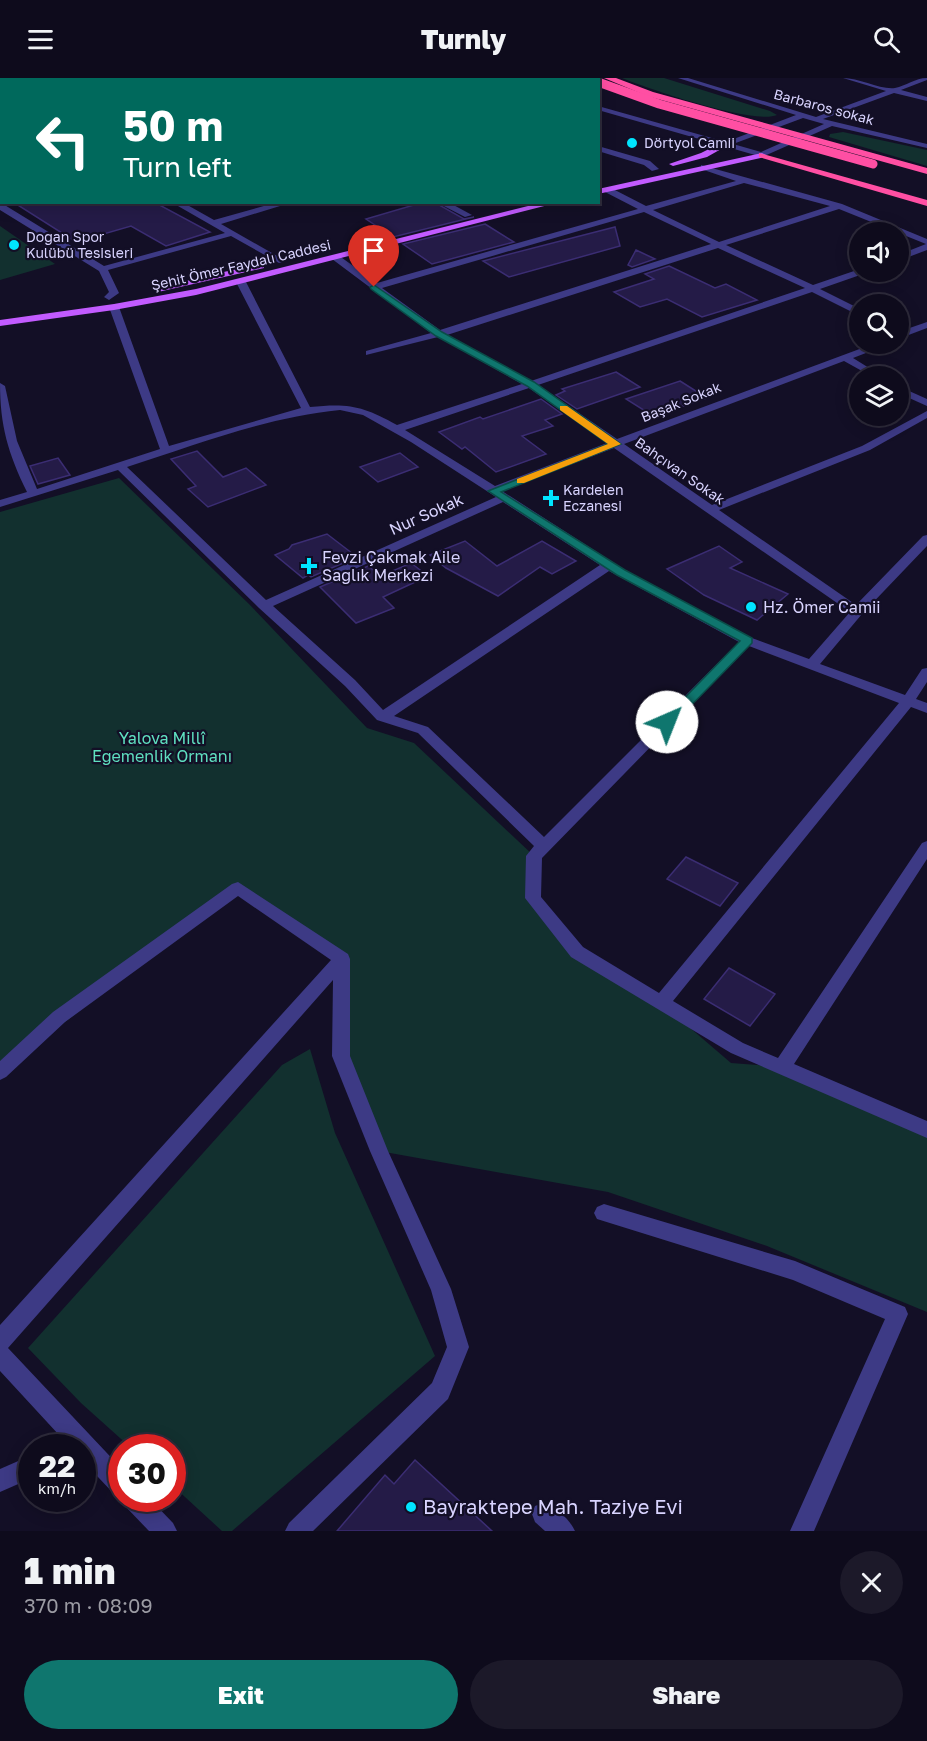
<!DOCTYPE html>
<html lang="en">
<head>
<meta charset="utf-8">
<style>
  body { margin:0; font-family:"Golos Text",sans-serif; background:#1c1929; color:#f1f3f6; height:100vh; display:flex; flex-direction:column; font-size:22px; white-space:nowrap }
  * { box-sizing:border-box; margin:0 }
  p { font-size:20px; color:#9b9ba3 }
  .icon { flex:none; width:33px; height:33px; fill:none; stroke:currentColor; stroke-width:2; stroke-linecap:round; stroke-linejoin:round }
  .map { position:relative; height:1453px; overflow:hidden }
  .side { display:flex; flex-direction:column; background:#0e0b1c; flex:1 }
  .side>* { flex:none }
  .banner { position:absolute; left:0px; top:0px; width:600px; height:126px; box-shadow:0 3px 15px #0003,0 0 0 2px #2e2b3b; background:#00695c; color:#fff; overflow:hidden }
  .buttons { position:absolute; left:849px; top:144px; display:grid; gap:12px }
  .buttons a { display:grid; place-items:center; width:60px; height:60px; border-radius:50%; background:#0e0b1c; box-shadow:0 3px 15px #0003,0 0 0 2px #2e2b3b; font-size:30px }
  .speed { position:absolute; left:18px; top:1356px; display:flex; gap:12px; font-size:30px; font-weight:700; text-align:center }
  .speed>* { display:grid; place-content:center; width:78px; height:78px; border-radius:50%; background:#0e0b1c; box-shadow:0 3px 15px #0003,0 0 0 2px #2e2b3b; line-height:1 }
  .speed small { font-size:15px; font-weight:400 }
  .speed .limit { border:9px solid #d22; background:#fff; color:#111 }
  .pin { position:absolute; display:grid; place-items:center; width:51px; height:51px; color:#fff; margin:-62px -26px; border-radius:50% 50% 50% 0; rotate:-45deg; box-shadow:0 0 6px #0007 }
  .pin .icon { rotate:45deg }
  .me { position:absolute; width:66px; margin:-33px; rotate:44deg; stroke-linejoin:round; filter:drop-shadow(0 0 4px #0008) }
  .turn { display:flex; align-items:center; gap:21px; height:126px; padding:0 24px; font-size:27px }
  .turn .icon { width:78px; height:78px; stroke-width:2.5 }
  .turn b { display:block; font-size:42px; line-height:51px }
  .round { display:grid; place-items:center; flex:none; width:63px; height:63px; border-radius:32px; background:#1c1929 }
  .overview { display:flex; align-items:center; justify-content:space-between; height:102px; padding:0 24px }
  h1 { font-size:36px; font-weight:800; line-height:45px }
  .cta { display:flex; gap:12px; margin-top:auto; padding:12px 24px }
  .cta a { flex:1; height:69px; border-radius:36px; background:#0f766e; color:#fff; font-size:24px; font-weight:800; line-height:69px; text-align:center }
  .cta a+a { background:#1c1929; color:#f1f3f6 }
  header { display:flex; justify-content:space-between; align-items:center; height:78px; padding:0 24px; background:#0e0b1c; font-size:27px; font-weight:800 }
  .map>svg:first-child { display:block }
  .green { fill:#12302f }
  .building { fill:#241b47; stroke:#3b2d73; stroke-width:1.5 }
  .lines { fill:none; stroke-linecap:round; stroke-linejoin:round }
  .minor { fill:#3d3a85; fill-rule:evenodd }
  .major { fill:#c25bff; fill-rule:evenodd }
  .highway { fill:#ff4fa3; fill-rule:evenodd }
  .highway-bridge { stroke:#ff4fa3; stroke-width:9 }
  .route { fill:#0f766e; stroke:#0a4d48; stroke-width:1.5 }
  .slow { fill:#f59e0b }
  .poi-dot { fill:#00e5ff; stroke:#130f26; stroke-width:2 }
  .labels { text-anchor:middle; stroke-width:4.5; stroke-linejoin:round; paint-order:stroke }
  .far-street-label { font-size:14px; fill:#d9d4ff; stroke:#130f26 }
  .far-poi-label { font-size:14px; fill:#d9d4ff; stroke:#130f26; text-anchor:start }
  .street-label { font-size:16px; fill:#d9d4ff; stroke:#130f26 }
  .poi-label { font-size:16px; fill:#d9d4ff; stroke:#130f26; text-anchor:start }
  .park-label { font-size:16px; fill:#5fe0c0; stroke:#130f26 }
  .near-poi-label { font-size:20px; fill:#d9d4ff; stroke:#130f26; text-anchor:start }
</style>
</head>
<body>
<header><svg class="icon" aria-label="menu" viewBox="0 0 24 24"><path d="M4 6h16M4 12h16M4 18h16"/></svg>Turnly<svg class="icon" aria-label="search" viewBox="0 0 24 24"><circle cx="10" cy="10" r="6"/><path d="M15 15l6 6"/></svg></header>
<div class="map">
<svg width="927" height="1453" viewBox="0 0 927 1453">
  <rect width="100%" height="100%" fill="#130f26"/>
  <g class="green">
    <path d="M622,0h42l106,33 7,4c-24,10 -128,-26 -155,-37z"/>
    <polygon points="843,54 927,72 927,88 829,59 830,56"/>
    <polygon points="0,148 55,186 0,202"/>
    <polygon points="119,400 249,526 367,650 414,665 534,778 533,820 577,874 661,925 731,985 782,989 927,1052 927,1234 767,1168 608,1114 379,1073 341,978 342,881 238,811 0,994 0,434"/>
    <polygon points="310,971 335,1055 435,1278 232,1453 222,1453 173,1408 172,1370 130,1369 81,1325 28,1270 282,987"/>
  </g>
  <g class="building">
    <polygon points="13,124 154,124 210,154 166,168 131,148 76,164"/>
    <polygon points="424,124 434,124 464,141 474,139 393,159 366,141"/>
    <polygon points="485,146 514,164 432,186 403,166"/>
    <polygon points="615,149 620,168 509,199 483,183"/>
    <polygon points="636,172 655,181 632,189 628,187"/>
    <polygon points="669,188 715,210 726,206 757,222 702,239 667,221 640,229 614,214 654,201 645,196"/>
    <polygon points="616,294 640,309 577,331 556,317 565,313 562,311"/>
    <polygon points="680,303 707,320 653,338 626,321"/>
    <polygon points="541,321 562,336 545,342 553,348 522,358 546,376 496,394 465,369 462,371 439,354 480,339 483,341"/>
    <polygon points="197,373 223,399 246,390 266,407 208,429 188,411 196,408 171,381"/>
    <polygon points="400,375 418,389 378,404 360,389"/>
    <polygon points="58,380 70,397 38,406 30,388"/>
    <polygon points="327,456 357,479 311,499 308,497 303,500 275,477 289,471 292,467"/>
    <polygon points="465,463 497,488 542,463 576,483 552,496 540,489 498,518 446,490 430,477"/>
    <polygon points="719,468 742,484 730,490 788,516 757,542 704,517 667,491"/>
    <polygon points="411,485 428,498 383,519 394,530 356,545 320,509 368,488 381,498"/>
    <polygon points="686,779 738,805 720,828 667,801"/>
    <polygon points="729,890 775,916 750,948 704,921"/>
    <polygon points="415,1382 492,1453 337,1453 385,1397 394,1406"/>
  </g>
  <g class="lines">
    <g class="minor">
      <polygon points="161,0 172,0 159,2"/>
      <polygon points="341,0 353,2 342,2"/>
      <polygon points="477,0 488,2 478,2"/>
      <polygon points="517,0 525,0 526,2 518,2"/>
      <path d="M678,0h10l128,39 70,-26 -43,-13c16,0 38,12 52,10 11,-2 20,-10 32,-10v2l-26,10 26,7v4l-33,-8 -71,26 104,25v4l-95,-22 -70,31 -164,-47v-4l128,36 70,-27zM803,40l21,6 -63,28 -28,-8z"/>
      <rect x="0" y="36" width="2" height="4"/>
      <polygon points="598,68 650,83 659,91 652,93 644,87 598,73"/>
      <path d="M701,87l141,39 85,35v11l-29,11v-6l28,-11 -87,-35 -113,36 87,40 44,-15 7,2 -1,2 -43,15 40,20v7l-48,-24 -274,93 79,54 256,-95h13l-2,2 -31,12 29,18h-11l-27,-15 -220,83 88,61 150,-59 65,-35v7l-57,32 -151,60 137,95 67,-69 4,-1v11l-65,68 -42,50 85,31 17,-26 5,-1v14l-11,17 11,4v10l-16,-6 -238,294 70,42 35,15 144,-215 5,-2v18l-133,205 133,57v17l-196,-85 -160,-96 -46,-59 1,-42 8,-10 -116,-113 -41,-13 -32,-34 -86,-78 -141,-138 -118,37v-7l27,-8c-19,-39 -27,-66 -27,-109l5,3 12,55 20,48 123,-40 -51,-142 2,-2 8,2 50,139 132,-38 -65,-126 5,-3 5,3 64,125c39,-4 53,-1 87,18l125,-41 -84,-47 -72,18v-4l65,-18 -99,-74v-4h6l39,28 261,-74 -33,-17v-4h6l35,18 90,-25 -35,-12zM744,105l86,23 -111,36 -66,-32zM644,134l67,32 -271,86 -58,-42zM718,170l87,40 -274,93 -84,-46zM529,310l78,55 -112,43 -90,-56zM340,332l23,5 48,27 85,55 -230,103 -139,-133c69,-22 140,-50 213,-57zM614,370l236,164 -41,47 -57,-21 -127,-68 -123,-79zM503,424l97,63 -217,145 -28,-30 -82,-74zM609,493l130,71 -195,195 -116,-110 -34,-11zM749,568l150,57 -240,290 -76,-46 -42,-50 1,-39z"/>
      <polygon points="0,92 2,92 0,97"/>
      <polygon points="171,124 182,124 214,142 278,124 293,124 221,146 286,183 279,185 231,158 108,192 119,215 109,222 104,219 109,214 99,193 0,132 0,126 3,126 104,188 225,155"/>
      <polygon points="436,124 448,124 472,137 465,139"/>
      <polygon points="927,244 927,250 898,261 898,254"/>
      <polygon points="898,308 927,321 927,328 898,315"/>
      <polygon points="238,804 348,876 350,881 350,978 388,1073 451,1211 469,1269 448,1321 313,1453 285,1453 289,1445 432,1305 447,1269 431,1212 370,1073 332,978 333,902 8,1270 122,1391 122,1419 114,1416 82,1382 82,1370 71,1370 0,1293 0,1247 331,882 238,818 65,944 6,999 0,1002 0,983 53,934 232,806"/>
      <polygon points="604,1126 795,1183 905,1229 908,1236 814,1453 790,1453 885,1241 793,1202 597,1141 594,1135 597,1129"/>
      <polygon points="32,1377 32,1400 0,1414 0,1391"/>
      <polygon points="122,1420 149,1420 173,1445 177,1453 149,1453 125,1428"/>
      <path d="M543,1425c13,5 26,15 32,28h-30l-10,-9 -3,-8 3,-8z"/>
    </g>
    <g class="major">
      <polygon points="723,64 730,66 707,79 673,88 669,86 701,75"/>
      <polygon points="762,75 766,77 765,79 598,116 598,111"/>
      <polygon points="544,124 560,124 196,217 114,232 0,248 0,242 114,226 196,211"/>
      <polygon points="261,185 264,186 264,190 158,214 153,211"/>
    </g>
    <g class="highway">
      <polygon points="559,0 569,0 570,2 560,2"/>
      <polygon points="586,0 596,0 597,2 587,2"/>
      <polygon points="604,0 616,0 653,14 927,90 927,96 647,18"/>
      <polygon points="759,75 927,122 927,128 759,79"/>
    </g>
    <polyline class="highway-bridge" points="598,4 659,26 873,86"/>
  </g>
  <polygon class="route" points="374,207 442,254 534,304 621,366 501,414 625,492 752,560 752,565 672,647 663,647 661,644 740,563 617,497 488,413 608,366 527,308 436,258 371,211 370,209"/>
  <polygon class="slow" points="560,328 567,328 621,366 524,405 517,405 517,401 608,366 560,332"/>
  <g class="poi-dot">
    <circle cx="632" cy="65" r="6"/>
    <circle cx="14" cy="167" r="6"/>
    <path d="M548 411h6v6h6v6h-6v6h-6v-6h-6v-6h6z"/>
    <path d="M306 479h6v6h6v6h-6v6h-6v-6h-6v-6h6z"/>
    <circle cx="751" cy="529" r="6"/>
    <circle cx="411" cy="1429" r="6"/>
  </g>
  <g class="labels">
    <g class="far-street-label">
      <text transform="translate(824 29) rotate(15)" y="5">Barbaros sokak</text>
      <text transform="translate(241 187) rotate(-13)" y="5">Şehit Ömer Faydalı Caddesi</text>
      <text transform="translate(681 324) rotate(-22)" y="5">Başak Sokak</text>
      <text transform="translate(680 393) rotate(35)" y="5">Bahçıvan Sokak</text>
    </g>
    <g class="far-poi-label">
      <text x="644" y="70">Dörtyol Camii</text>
      <text x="26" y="164">Doğan Spor<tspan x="26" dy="16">Kulübü Tesisleri</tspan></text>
      <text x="563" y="417">Kardelen<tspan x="563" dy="16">Eczanesi</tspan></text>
    </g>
    <g class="street-label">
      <text transform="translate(426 436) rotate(-24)" y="6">Nur Sokak</text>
    </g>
    <g class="poi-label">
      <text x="322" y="485">Fevzi Çakmak Aile<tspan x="322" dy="18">Sağlık Merkezi</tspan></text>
      <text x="763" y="535">Hz. Ömer Camii</text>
    </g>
    <g class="park-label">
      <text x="162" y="666">Yalova Millî<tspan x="162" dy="18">Egemenlik Ormanı</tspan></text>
    </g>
    <g class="near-poi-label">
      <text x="423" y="1436">Bayraktepe Mah. Taziye Evi</text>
    </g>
  </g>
</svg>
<div class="buttons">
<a><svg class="icon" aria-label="sound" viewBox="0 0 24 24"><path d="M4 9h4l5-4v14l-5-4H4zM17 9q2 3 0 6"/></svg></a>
<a><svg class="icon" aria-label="search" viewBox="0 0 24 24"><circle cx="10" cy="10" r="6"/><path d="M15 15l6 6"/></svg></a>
<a><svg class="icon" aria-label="layers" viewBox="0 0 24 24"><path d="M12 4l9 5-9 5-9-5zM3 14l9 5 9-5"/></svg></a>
</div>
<div class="speed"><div>22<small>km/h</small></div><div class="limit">30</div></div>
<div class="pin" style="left:374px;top:209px;background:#d93025"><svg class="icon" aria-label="arrive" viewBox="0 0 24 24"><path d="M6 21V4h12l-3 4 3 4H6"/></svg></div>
<svg class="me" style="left:667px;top:644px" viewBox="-20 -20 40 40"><circle r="19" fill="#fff"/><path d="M0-13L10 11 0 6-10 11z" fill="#0f766e"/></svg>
<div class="banner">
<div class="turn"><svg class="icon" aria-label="left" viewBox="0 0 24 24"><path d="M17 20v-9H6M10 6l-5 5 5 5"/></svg><div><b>50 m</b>Turn left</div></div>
</div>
</div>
<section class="side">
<div class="overview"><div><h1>1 min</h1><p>370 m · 08:09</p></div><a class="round"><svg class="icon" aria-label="close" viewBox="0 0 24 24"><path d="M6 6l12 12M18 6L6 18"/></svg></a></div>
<div class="cta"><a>Exit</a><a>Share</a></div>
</section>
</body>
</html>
